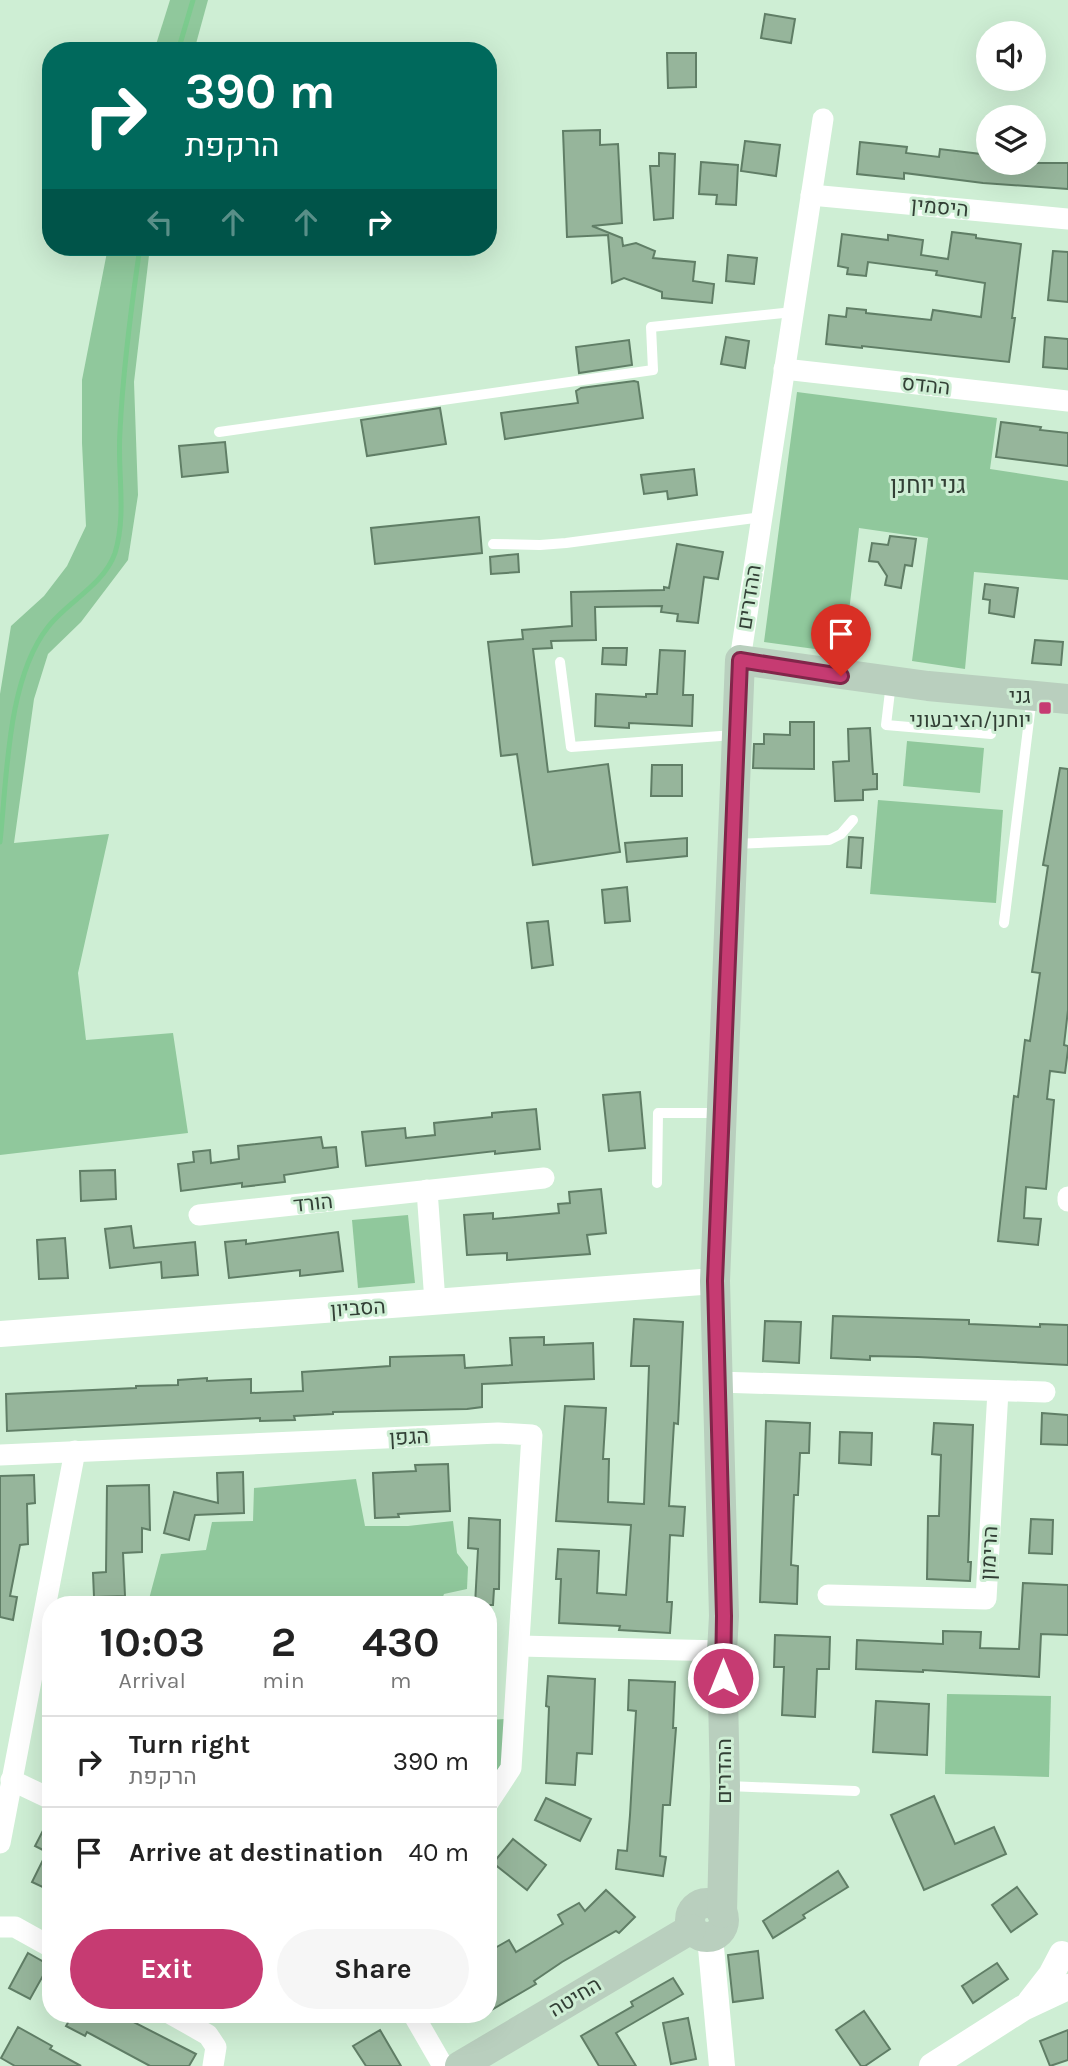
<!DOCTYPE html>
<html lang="en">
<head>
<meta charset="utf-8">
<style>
  body { margin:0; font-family:Karla,Heebo,sans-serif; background:#f6f6f6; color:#222; height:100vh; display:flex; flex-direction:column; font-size:26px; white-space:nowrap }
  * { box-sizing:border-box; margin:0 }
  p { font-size:23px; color:#767676 }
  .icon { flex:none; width:38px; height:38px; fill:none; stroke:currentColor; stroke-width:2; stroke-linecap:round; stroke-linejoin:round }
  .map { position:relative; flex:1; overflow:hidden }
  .details { position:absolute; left:42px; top:1596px; width:455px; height:427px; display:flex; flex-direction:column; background:#fff; border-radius:28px; box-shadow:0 7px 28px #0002 }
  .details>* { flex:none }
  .banner { position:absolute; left:42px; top:42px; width:455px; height:214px; border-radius:28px; box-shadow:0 7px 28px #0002; background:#00695c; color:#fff; overflow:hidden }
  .controls { position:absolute; left:976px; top:21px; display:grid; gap:14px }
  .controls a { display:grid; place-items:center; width:70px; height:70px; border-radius:50%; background:#fff; box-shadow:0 7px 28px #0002; font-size:35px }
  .pin { position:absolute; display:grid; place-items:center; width:60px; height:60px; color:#fff; margin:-72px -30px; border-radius:50% 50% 50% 0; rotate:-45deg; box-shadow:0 0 7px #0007 }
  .pin .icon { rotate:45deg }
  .me { position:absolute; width:77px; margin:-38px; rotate:0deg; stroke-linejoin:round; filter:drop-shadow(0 0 5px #0008) }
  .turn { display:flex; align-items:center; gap:24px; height:147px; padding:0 28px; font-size:32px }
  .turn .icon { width:91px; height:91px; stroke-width:2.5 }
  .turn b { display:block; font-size:49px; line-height:60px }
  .lanes { display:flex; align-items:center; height:66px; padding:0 28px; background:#0003; justify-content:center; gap:35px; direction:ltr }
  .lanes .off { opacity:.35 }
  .eta { display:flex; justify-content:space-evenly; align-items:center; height:119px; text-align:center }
  .eta b { font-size:42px; font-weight:700; line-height:49px }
  .cta { display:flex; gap:14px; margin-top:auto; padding:14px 28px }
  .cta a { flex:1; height:80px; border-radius:42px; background:#c63b72; color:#fff; font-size:28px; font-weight:700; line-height:80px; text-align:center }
  .cta a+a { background:#f6f6f6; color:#222 }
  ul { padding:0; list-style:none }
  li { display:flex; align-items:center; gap:21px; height:91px; padding:0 28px; border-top:2px solid #e0e0e0 }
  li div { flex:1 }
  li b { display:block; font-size:26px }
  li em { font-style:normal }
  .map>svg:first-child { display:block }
  .green { fill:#90c89c }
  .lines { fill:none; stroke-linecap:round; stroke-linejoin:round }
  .stream { stroke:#7ccb8e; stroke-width:5 }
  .building { fill:#96b59b; stroke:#607e66; stroke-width:2 }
  .service { stroke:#fff; stroke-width:10 }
  .minor { stroke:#fff; stroke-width:21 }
  .tertiary { stroke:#fff; stroke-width:26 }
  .secondary { stroke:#b9cfbe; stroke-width:30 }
  .route-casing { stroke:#81264a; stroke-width:18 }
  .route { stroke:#c63b72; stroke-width:12 }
  .poi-dot { fill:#c63b72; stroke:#ceeed4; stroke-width:2.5 }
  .labels { text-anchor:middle; stroke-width:6; stroke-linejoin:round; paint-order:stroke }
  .street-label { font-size:21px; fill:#323f35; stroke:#ceeed4 }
  .poi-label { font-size:21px; fill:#323f35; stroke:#ceeed4; text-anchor:end }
  .quarter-label { font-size:24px; fill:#323f35; stroke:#ceeed4 }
</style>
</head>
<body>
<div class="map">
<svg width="1068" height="2066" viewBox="0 0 1068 2066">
  <rect width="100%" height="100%" fill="#ceeed4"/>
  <g class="green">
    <polygon points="170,0 208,0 194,51 154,51"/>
    <polygon points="108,247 150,247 134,382 138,495 128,560 81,622 48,654 34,699 14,843 109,834 78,973 86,1040 173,1033 188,1133 0,1155 0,694 11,626 44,596 67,566 86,526 82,443 82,380"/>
    <polygon points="797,392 997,418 990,469 1068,481 1068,580 974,572 965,669 912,661 928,538 859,528 844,653 764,642"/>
    <polygon points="907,741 984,748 980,793 903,786"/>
    <polygon points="878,800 1003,810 996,903 870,894"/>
    <polygon points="408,1215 415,1283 358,1288 352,1220"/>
    <polygon points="356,1479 365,1526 408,1526 453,1521 457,1553 468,1567 467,1589 444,1594 440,1605 123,1605 123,1602 149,1599 161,1554 206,1550 212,1522 253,1521 254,1488"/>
    <polygon points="947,1694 1051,1696 1049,1777 945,1774"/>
    <polygon points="505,1719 502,1764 488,1782 488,1720"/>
  </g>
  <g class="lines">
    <g class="stream">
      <polyline points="178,51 193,0"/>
      <path d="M0,842c7,-64 7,-163 48,-215 19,-25 56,-42 67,-74 12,-39 2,-82 5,-122 3,-62 11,-123 20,-184"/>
    </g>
  </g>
  <g class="building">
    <polygon points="765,14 795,19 791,43 761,38"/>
    <polygon points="667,53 696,53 696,87 668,88"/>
    <polygon points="600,130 600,145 618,144 622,223 592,226 622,238 623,246 636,243 655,251 653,258 695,262 693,281 714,284 712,303 662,298 662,292 624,278 612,283 608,235 567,237 563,131"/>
    <polygon points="745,141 780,145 776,176 741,171"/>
    <polygon points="860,142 907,147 906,153 939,157 940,149 989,155 989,163 1068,163 1068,189 983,183 904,173 904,179 857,174"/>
    <polygon points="659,153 675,154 673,218 654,220 650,166 659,166"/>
    <polygon points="701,162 738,165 736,205 716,204 717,195 699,194"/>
    <polygon points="952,232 976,235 976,238 1021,244 1012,318 1015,318 1009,362 862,346 862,348 826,344 829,315 846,317 847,308 866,310 866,313 931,320 933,310 981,317 985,283 936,275 937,271 868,262 866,276 847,274 848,268 838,266 842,234 888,240 888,235 923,240 921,255 948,259"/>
    <polygon points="1053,251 1068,252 1068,302 1048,300"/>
    <polygon points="728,255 757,258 754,284 726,281"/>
    <polygon points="726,337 749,341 745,368 721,364"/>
    <polygon points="1045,337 1068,339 1068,369 1043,367"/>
    <polygon points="629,340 632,365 579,373 576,347"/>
    <polygon points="634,381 638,382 643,418 505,439 501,413 578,403 576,391 581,388"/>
    <polygon points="440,408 446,444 367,456 361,420"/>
    <polygon points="1001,422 1041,427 1040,430 1068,433 1068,466 996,457"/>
    <polygon points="225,442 228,472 182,477 179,446"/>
    <polygon points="694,469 697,495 668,499 667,491 644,494 641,475"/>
    <polygon points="479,517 482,553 375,564 371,528"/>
    <polygon points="890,536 916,539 912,566 905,565 901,588 885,585 887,576 878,562 869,561 872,543 888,545"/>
    <polygon points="677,544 723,552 718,579 704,577 698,623 677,621 678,614 661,612 662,606 595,607 596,640 551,641 552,648 533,649 548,772 608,764 620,852 533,865 517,754 501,756 488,642 523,639 522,630 572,626 571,592 664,590 664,587 669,588"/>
    <polygon points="518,554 519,572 491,574 490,557"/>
    <polygon points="985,584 1018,588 1014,617 989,613 990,600 983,599"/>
    <polygon points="1035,640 1063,642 1061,665 1032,663"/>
    <polygon points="603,648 627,648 626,665 602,664"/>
    <polygon points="660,650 685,651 683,695 693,695 692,726 629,723 629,728 595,726 596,694 646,697 646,694 657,694"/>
    <polygon points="790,722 814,722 814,769 753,768 754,744 764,744 764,734 790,735"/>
    <polygon points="870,728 873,774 877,774 877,789 863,790 863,800 835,801 833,762 849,761 848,729"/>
    <polygon points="652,765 682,765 682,796 651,796"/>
    <polygon points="1060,768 1068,769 1068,1010 1064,1045 1068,1046 1068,1050 1065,1073 1050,1071 1047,1099 1054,1100 1046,1189 1026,1187 1024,1218 1041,1219 1038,1245 998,1241 1014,1096 1018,1097 1025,1040 1030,1041 1040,973 1032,972 1048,866 1043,865"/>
    <polygon points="849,837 863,838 861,868 847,867"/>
    <polygon points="687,838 687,856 627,862 625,843"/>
    <polygon points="627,887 630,921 605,923 602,890"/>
    <polygon points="548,921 553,965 532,968 527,923"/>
    <polygon points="640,1092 645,1148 609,1151 603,1095"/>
    <polygon points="536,1109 540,1149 495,1154 495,1151 366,1166 362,1132 405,1128 406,1138 435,1135 434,1123 492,1117 492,1113"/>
    <polygon points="321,1137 323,1148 336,1147 338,1167 284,1175 285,1182 242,1187 242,1183 181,1191 178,1164 194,1162 193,1152 210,1150 211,1163 239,1159 238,1146"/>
    <polygon points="115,1170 116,1199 81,1201 80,1171"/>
    <polygon points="601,1189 606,1233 587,1235 590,1254 507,1260 507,1253 467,1255 464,1215 493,1213 493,1219 559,1213 558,1204 570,1203 569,1192"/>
    <polygon points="131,1226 134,1248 195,1242 198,1275 162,1278 161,1262 110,1268 105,1229"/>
    <polygon points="338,1232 343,1271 300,1276 300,1270 229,1278 225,1242 246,1240 246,1244"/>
    <polygon points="65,1238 68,1278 39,1279 37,1240"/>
    <polygon points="833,1316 969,1320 969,1324 1040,1327 1040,1324 1068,1325 1068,1365 918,1357 870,1356 870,1360 831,1358"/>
    <polygon points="634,1319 683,1322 678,1424 674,1423 669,1506 685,1507 683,1536 670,1535 667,1602 672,1602 670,1633 619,1630 620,1626 559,1623 561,1579 556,1579 558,1549 599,1551 597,1593 626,1595 631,1525 556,1521 565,1406 606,1408 603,1459 609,1459 608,1502 644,1504 649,1366 631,1366"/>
    <polygon points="765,1321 801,1322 799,1363 763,1361"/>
    <polygon points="544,1337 544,1345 593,1343 594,1379 482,1384 482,1407 467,1409 333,1412 333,1414 294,1416 295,1420 260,1421 260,1418 7,1431 6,1394 136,1388 136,1386 178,1385 178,1380 207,1378 207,1381 251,1379 251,1393 303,1391 302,1372 390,1366 390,1357 464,1355 465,1368 512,1365 510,1338"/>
    <polygon points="1042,1413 1068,1415 1068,1445 1041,1444"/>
    <polygon points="766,1421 810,1423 809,1453 800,1453 798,1495 794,1495 791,1565 798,1566 797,1604 760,1602"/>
    <polygon points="934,1423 973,1425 968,1562 971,1562 970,1581 927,1579 928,1516 939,1516 941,1455 932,1454"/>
    <polygon points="840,1432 872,1433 871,1465 839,1463"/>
    <polygon points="448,1464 450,1511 398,1514 399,1517 375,1518 373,1473 416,1471 415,1465"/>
    <polygon points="243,1472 244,1513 195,1515 189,1540 164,1533 174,1492 218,1503 217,1473"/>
    <polygon points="34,1475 35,1503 27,1504 28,1544 20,1545 10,1596 17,1597 13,1620 0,1617 0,1476"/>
    <polygon points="149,1485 150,1530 142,1528 142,1552 123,1553 125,1596 94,1597 93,1573 106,1572 107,1486"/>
    <polygon points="469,1518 500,1520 499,1589 494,1589 493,1605 475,1605 478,1549 468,1548"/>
    <polygon points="1031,1519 1053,1520 1052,1554 1029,1553"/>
    <polygon points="1023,1583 1068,1585 1068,1635 1041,1634 1039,1677 923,1670 923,1672 856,1669 857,1640 943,1644 943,1631 981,1632 980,1648 1019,1649"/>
    <polygon points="775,1635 830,1637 829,1669 817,1669 815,1717 782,1715 784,1667 774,1667"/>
    <polygon points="548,1676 595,1679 592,1754 577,1753 575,1785 546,1783 549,1707 546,1706"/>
    <polygon points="629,1680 675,1682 673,1728 676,1728 670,1805 663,1805 660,1856 666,1857 663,1876 616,1869 618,1850 627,1851 630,1815 636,1711 628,1710"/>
    <polygon points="876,1701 929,1704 927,1755 873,1752"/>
    <polygon points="934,1796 955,1844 994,1827 1006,1854 924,1890 891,1815"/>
    <polygon points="546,1798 591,1819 580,1841 535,1820"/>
    <polygon points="51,1815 51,1891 32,1882 47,1852 35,1846"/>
    <polygon points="513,1839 546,1865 527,1890 493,1863"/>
    <polygon points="838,1871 848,1887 803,1915 805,1918 773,1938 763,1921"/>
    <polygon points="1017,1887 1037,1914 1011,1932 992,1905"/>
    <polygon points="606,1890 635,1917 619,1933 616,1931 562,1962 534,1981 536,1984 488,2012 488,1952 509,1940 516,1952 563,1924 558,1915 579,1903 585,1911"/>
    <polygon points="758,1951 763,1998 733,2002 728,1955"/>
    <polygon points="28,1953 49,1965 30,1999 9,1988"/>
    <polygon points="997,1963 1008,1979 973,2003 962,1986"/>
    <polygon points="673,1978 683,1994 616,2033 636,2066 599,2066 581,2036 633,2006 631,2002"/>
    <polygon points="864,2011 890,2049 865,2066 861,2066 836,2030"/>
    <polygon points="73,2014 118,2014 196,2054 189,2066 150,2066 87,2032 85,2036 66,2026"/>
    <polygon points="688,2018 696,2059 671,2064 663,2023"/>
    <polygon points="18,2027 52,2046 50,2049 81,2066 15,2066 1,2058"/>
    <polygon points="380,2030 401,2066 366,2066 353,2046"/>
    <polygon points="1068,2030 1068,2060 1050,2066 1040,2041"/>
  </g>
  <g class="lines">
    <g class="service">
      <polyline points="219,432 653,370 651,327 793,312"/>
      <polyline points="493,544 540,545 566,543 762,517"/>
      <polyline points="560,662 571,747 734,735"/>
      <polyline points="891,683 886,725 991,734"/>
      <polyline points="734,844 829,840 841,834 853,820"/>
      <polyline points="1004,923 1032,696"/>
      <polyline points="657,1183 658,1113 721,1113"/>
      <polyline points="728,1786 855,1791"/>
    </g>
    <g class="minor">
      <polyline points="811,195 1068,219"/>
      <polyline points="784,369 1068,401"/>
      <polyline points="740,660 823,119"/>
      <polyline points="427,1190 435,1302"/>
      <polyline points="1068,1197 1068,1201"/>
      <polyline points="199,1215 544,1178"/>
      <polyline points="718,1382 1045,1392"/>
      <polyline points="0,1455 498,1433 532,1435 511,1768 488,1803"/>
      <polyline points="828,1595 986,1599 998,1391"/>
      <polyline points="520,1646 722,1651"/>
      <polyline points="11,1780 51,1799"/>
      <polyline points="0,1843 75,1451"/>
      <polyline points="0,1927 15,1927 51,1947"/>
      <polyline points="171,2014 208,2035 216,2047 213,2066"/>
      <polyline points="413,2014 443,2066"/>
    </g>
    <g class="tertiary">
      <polyline points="0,1334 715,1281"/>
      <polyline points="710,1937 722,2066"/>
      <polyline points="1030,2002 1051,1975 1062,1954"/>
      <polyline points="932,2066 1023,2008 1068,1987"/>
    </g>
    <g class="secondary">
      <circle cx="707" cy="1920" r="17"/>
      <polyline points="722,1913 725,1786 722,1651 724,1616 715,1281 740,660 928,686 1068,699"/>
      <polyline points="460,2066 691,1929"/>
    </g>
  </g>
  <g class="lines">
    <defs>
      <polyline id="route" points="723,1678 724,1616 715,1281 740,660 841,676"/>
    </defs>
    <use href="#route" class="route-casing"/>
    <use href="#route" class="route"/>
  </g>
  <rect class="poi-dot" x="1038" y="701" width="14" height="14" rx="3.5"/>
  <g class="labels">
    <g class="street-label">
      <text transform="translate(940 207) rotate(5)" y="7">היסמין</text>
      <text transform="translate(926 385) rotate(6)" y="7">ההדס</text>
      <text transform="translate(749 597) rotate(-81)" y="7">ההדרים</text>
      <text transform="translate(313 1203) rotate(-6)" y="7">הורד</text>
      <text transform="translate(358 1308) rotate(-4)" y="7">הסביון</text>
      <text transform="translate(409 1437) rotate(-3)" y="7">הגפן</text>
      <text transform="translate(989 1553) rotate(-87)" y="7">הרימון</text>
      <text transform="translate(724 1771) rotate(-90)" y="7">ההדרים</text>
      <text transform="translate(575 1997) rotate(-31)" y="7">החיטה</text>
    </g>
    <g class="poi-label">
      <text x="1031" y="703">גני<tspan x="1031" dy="24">יוחנן/הציבעוני</tspan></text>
    </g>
    <g class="quarter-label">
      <text x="928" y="493">גני יוחנן</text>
    </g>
  </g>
</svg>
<div class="controls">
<a><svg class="icon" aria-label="sound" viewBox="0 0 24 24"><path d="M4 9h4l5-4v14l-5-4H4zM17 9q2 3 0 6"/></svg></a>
<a><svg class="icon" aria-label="layers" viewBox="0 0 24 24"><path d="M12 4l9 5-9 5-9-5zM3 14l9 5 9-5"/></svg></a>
</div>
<div class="pin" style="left:841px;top:676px;background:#d93025"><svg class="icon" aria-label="arrive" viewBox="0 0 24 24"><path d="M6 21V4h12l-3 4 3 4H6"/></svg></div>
<svg class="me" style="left:723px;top:1678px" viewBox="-20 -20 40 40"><circle r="17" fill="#c63b72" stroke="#fff" stroke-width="3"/><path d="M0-11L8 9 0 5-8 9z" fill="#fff"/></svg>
<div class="banner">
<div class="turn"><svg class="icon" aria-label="right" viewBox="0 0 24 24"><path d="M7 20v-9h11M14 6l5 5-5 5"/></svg><div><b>390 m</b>הרקפת</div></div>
<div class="lanes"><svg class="icon off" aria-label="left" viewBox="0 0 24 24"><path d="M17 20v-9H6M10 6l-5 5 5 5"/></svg><svg class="icon off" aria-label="ahead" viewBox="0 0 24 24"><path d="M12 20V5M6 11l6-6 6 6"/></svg><svg class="icon off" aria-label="ahead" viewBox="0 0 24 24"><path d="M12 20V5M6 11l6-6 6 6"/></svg><svg class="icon" aria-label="right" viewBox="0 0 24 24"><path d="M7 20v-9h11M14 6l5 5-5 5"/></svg></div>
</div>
<section class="details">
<div class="eta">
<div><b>10:03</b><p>Arrival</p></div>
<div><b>2</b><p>min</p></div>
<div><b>430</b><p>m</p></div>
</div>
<ul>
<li><svg class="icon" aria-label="right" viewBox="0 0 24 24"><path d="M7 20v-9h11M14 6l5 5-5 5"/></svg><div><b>Turn right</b><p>הרקפת</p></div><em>390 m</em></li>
<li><svg class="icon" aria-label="arrive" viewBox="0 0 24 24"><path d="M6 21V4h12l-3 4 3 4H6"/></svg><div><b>Arrive at destination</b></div><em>40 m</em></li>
</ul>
<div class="cta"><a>Exit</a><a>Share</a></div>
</section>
</div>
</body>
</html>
